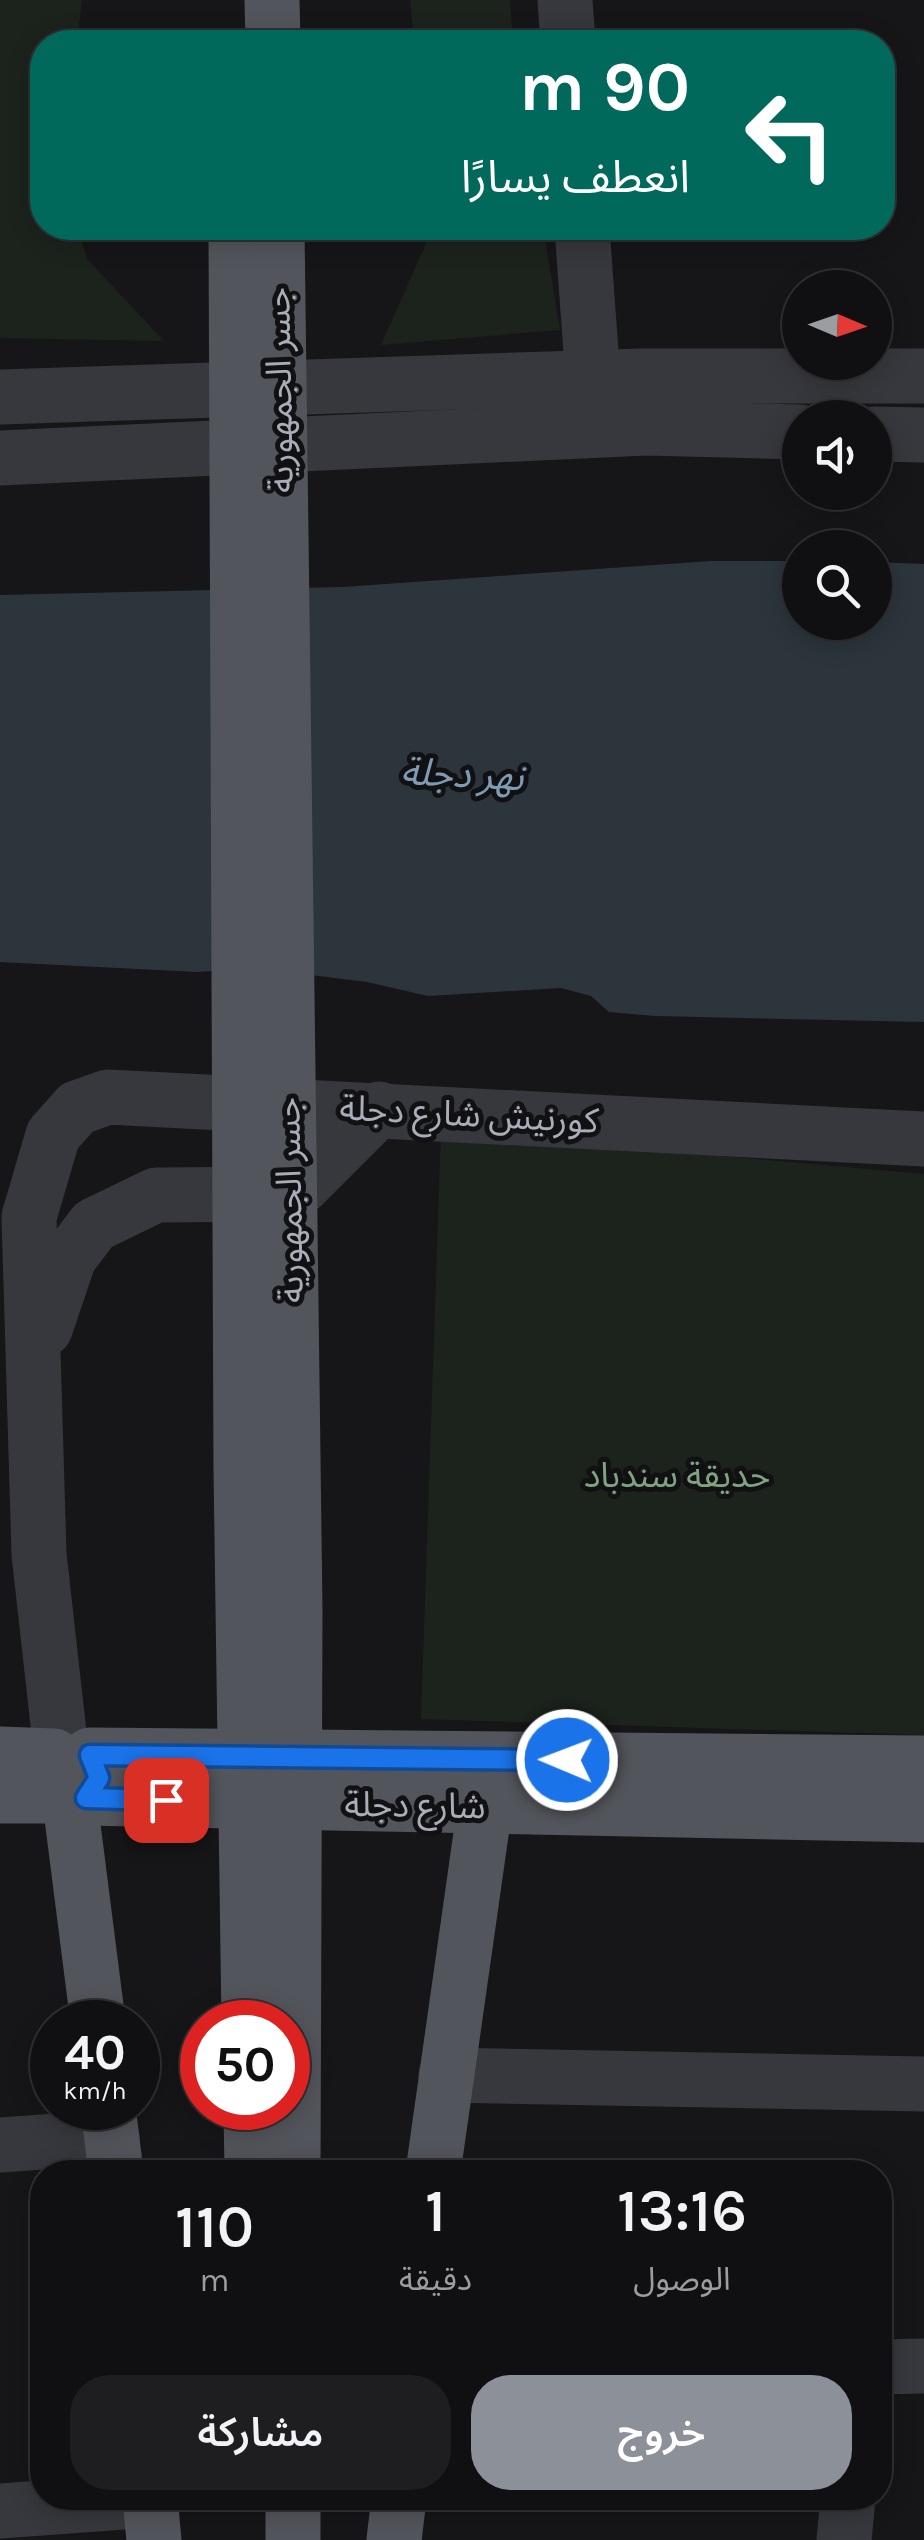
<!DOCTYPE html>
<html lang="ar">
<head>
<meta charset="utf-8">
<style>
  body { margin:0; font-family:Karla,"Noto Sans Arabic",sans-serif; background:#1e1e20; color:#f1f3f6; direction:rtl; height:100vh; display:flex; flex-direction:column; font-size:38px; white-space:nowrap }
  * { box-sizing:border-box; margin:0 }
  p { font-size:32px; color:#9c9d9f }
  .icon { flex:none; width:55px; height:55px; fill:none; stroke:currentColor; stroke-width:2; stroke-linecap:round; stroke-linejoin:round }
  .map { position:relative; flex:1; overflow:hidden; direction:ltr }
  .side { position:absolute; left:30px; top:2160px; width:862px; height:350px; display:flex; flex-direction:column; background:#101012; border-radius:40px; box-shadow:0 5px 25px #0003,0 0 0 2px #303032; direction:rtl }
  .side>* { flex:none }
  .guide { position:absolute; left:30px; top:30px; width:865px; height:210px; border-radius:40px; box-shadow:0 5px 25px #0003,0 0 0 2px #303032; direction:rtl; background:#00695c; color:#fff; overflow:hidden }
  .needle { width:65px; rotate:92deg }
  .fabs { position:absolute; left:782px; top:270px; display:grid; gap:20px }
  .fabs a { display:grid; place-items:center; width:110px; height:110px; border-radius:50%; background:#101012; box-shadow:0 5px 25px #0003,0 0 0 2px #303032; font-size:50px }
  .speed { position:absolute; left:30px; top:2000px; display:flex; gap:20px; font-size:50px; font-weight:700; text-align:center }
  .speed>* { display:grid; place-content:center; width:130px; height:130px; border-radius:50%; background:#101012; box-shadow:0 5px 25px #0003,0 0 0 2px #303032; line-height:1 }
  .speed small { font-size:25px; font-weight:400 }
  .speed .limit { border:15px solid #d22; background:#fff; color:#111 }
  .pin { position:absolute; display:grid; place-items:center; width:85px; height:85px; color:#fff; margin:-42px; border-radius:20px; box-shadow:0 5px 15px #0006 }
  .me { position:absolute; width:110px; margin:-55px; rotate:271deg; stroke-linejoin:round; filter:drop-shadow(0 0 8px #0008) }
  .turn { display:flex; align-items:center; gap:35px; height:210px; padding:0 40px; font-size:45px }
  .turn .icon { width:130px; height:130px; stroke-width:2.5 }
  .turn b { display:block; font-size:70px; line-height:85px }
  .eta { display:flex; justify-content:space-evenly; align-items:center; height:170px; text-align:center }
  .eta b { font-size:60px; font-weight:600; line-height:70px }
  .button { display:flex; gap:20px; margin-top:auto; padding:20px 40px }
  .button a { flex:1; height:115px; border-radius:40px; background:#8c9099; color:#fff; font-size:40px; font-weight:600; line-height:115px; text-align:center }
  .button a+a { background:#1e1e20; color:#f1f3f6 }
  .map>svg:first-child { display:block }
  .green { fill:#1c231d }
  .water { fill:#2c353c }
  .lines { fill:none; stroke-linecap:round; stroke-linejoin:round }
  .minor { stroke:#37383d; stroke-width:55 }
  .major { stroke:#53555c; stroke-width:55 }
  .major-bridge { stroke:#53555c; stroke-width:55 }
  .route-casing { stroke:#114b97; stroke-width:25 }
  .route { stroke:#1a73e8; stroke-width:18 }
  .labels { text-anchor:middle; stroke-width:10; stroke-linejoin:round; paint-order:stroke }
  .street-label { font-size:35px; fill:#a8adb8; stroke:#111113 }
  .park-label { font-size:35px; fill:#7fa381; stroke:#111113 }
  .water-label { font-size:38px; font-style:italic; fill:#7f9bb3; stroke:#111113 }
</style>
</head>
<body>
<div class="map">
<svg width="924" height="2540" viewBox="0 0 924 2540">
  <rect width="100%" height="100%" fill="#161618"/>
  <g class="green">
    <polygon points="0,0 82,0 77,42 42,42 42,228 78,228 87,259 164,341 0,338"/>
    <polygon points="410,0 510,0 513,42 414,42"/>
    <polygon points="433,228 543,228 560,330 381,345"/>
    <polygon points="441,1131 924,1174 924,1735 421,1719"/>
  </g>
  <polygon class="water" points="711,561 800,561 800,622 875,622 875,562 924,564 924,1022 655,1016 609,1012 591,996 561,988 428,996 367,982 254,968 197,972 0,962 0,595 343,587"/>
  <g class="lines">
    <g class="minor">
      <polyline points="565,0 568,42"/>
      <polyline points="582,228 593,379"/>
      <polyline points="0,397 641,376 924,376"/>
      <polyline points="875,434 924,435"/>
      <polyline points="0,458 646,428 800,432"/>
      <polyline points="45,1329 69,1258 94,1225 156,1195 287,1194 302,1186 379,1109"/>
      <polyline points="61,1751 39,1554 29,1217 53,1135 77,1108 108,1097 924,1139"/>
      <polyline points="446,2075 924,2084"/>
      <polyline points="0,2145 112,2137"/>
      <polyline points="880,2367 924,2366"/>
      <polyline points="0,2511 150,2500"/>
      <polyline points="844,2540 848,2498"/>
    </g>
    <g class="major">
      <polyline points="272,0 273,42"/>
      <polyline points="0,1754 54,1756"/>
      <polyline points="90,1755 924,1763"/>
      <polyline points="0,1796 55,1796"/>
      <polyline points="86,1798 924,1815"/>
      <polyline points="70,1802 98,2022"/>
      <polyline points="108,2108 116,2172"/>
      <polyline points="251,2108 252,2172"/>
      <polyline points="433,2172 485,1806"/>
      <polyline points="150,2498 154,2540"/>
      <polyline points="293,2498 293,2540"/>
      <polyline points="394,2540 399,2498"/>
    </g>
    <g class="major-bridge">
      <polyline points="236,228 241,1469 249,2022"/>
      <polyline points="277,228 295,1610 293,2172"/>
    </g>
  </g>
  <g class="lines">
    <defs>
      <polyline id="route" points="166,1800 86,1798 99,1778 90,1755 567,1760"/>
    </defs>
    <use href="#route" class="route-casing"/>
    <use href="#route" class="route"/>
  </g>
  <g class="labels">
    <g class="street-label">
      <text transform="translate(279 390) rotate(-91)" y="12">جسر الجمهورية</text>
      <text transform="translate(469 1114) rotate(3)" y="12">كورنيش شارع دجلة</text>
      <text transform="translate(289 1200) rotate(-91)" y="12">جسر الجمهورية</text>
      <text transform="translate(415 1805) rotate(1)" y="12">شارع دجلة</text>
    </g>
    <g class="park-label">
      <text x="677" y="1487">حديقة سندباد</text>
    </g>
    <g class="water-label">
      <text transform="translate(462 774) rotate(3)" y="13">نهر دجلة</text>
    </g>
  </g>
</svg>
<div class="fabs">
<a><svg class="needle" viewBox="-14 -14 28 28"><path d="M0-13l5 13h-10z" fill="#e53935"/><path d="M0 13l5-13h-10z" fill="#9c9d9f"/></svg></a>
<a><svg class="icon" aria-label="sound" viewBox="0 0 24 24"><path d="M4 9h4l5-4v14l-5-4H4zM17 9q2 3 0 6"/></svg></a>
<a><svg class="icon" aria-label="search" viewBox="0 0 24 24"><circle cx="10" cy="10" r="6"/><path d="M15 15l6 6"/></svg></a>
</div>
<div class="speed"><div>40<small>km/h</small></div><div class="limit">50</div></div>
<div class="pin" style="left:166px;top:1800px;background:#d93025"><svg class="icon" aria-label="arrive" viewBox="0 0 24 24"><path d="M6 21V4h12l-3 4 3 4H6"/></svg></div>
<svg class="me" style="left:567px;top:1760px" viewBox="-20 -20 40 40"><circle r="17" fill="#1a73e8" stroke="#fff" stroke-width="3"/><path d="M0-11L8 9 0 5-8 9z" fill="#fff"/></svg>
<div class="guide">
<div class="turn"><svg class="icon" aria-label="left" viewBox="0 0 24 24"><path d="M17 20v-9H6M10 6l-5 5 5 5"/></svg><div><b>90 m</b>انعطف يسارًا</div></div>
</div>
<section class="side">
<div class="eta">
<div><b>13:16</b><p>الوصول</p></div>
<div><b>1</b><p>دقيقة</p></div>
<div><b>110</b><p>m</p></div>
</div>
<div class="button"><a>خروج</a><a>مشاركة</a></div>
</section>
</div>
</body>
</html>
